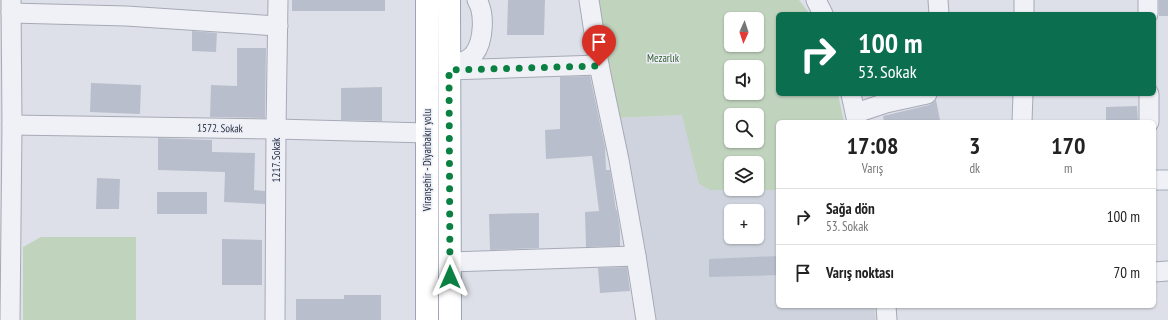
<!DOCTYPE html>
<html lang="tr">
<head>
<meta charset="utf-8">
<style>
  body { margin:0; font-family:"PT Sans Narrow",sans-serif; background:#f2f2f2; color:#222; height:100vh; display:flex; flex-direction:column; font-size:15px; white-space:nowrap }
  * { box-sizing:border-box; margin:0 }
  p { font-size:13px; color:#767676 }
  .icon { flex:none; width:22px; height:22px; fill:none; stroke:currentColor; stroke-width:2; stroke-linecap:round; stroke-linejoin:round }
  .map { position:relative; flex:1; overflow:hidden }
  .sheet { position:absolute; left:776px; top:120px; width:380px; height:188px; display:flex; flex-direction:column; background:#fff; border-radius:6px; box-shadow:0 1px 3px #0004 }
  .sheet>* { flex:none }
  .top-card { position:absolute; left:776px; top:12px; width:380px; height:84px; border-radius:6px; box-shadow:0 1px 3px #0004; background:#0b6e4f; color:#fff; overflow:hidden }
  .needle { width:26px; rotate:183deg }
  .buttons { position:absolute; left:724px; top:12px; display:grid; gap:8px }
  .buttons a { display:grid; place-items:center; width:40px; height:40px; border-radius:6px; background:#fff; box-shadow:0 1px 3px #0004; font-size:20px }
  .pin { position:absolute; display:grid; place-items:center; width:34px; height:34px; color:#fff; margin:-41px -17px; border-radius:50% 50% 50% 0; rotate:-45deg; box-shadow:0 0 4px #0007 }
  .pin .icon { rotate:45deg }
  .me { position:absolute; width:44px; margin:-22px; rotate:0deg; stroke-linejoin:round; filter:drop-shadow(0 0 3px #0008) }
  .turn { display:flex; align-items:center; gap:14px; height:84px; padding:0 16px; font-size:18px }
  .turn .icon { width:52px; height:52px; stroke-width:2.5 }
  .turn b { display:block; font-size:28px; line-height:34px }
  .eta { display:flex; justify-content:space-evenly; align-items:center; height:68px; text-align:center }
  .eta b { font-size:24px; font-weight:700; line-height:28px }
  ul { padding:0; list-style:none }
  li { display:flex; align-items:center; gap:12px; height:56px; padding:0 16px; border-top:1px solid #e0e0e0 }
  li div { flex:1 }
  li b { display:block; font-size:15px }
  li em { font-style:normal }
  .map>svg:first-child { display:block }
  .built { fill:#ced3de; fill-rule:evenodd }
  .green { fill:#c0d3bd; fill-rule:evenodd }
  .building { fill:#b9becc }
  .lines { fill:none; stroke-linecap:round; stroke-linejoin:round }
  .minor-casing { stroke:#a6aab6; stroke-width:21 }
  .major-casing { stroke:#9ba3b5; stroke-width:24 }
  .minor { stroke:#f0f1f6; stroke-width:19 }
  .major { stroke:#fff; stroke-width:22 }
  .route { stroke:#0b8043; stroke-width:7; stroke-dasharray:0 12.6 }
  .labels { text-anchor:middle; stroke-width:3; stroke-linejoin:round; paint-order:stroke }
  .park-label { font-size:11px; fill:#355e30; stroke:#eceff6 }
  .street-label { font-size:11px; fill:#252c40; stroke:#eceff6 }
</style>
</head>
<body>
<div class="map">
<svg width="1168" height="320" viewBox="0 0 1168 320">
  <rect width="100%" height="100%" fill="#dde0e8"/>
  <path class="built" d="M683,115l16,69 11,6h68v116h96l2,14h-225l-36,-202zM731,211h26v26h-26z"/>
  <g class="green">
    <path d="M595,0h204l11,14h-32v80h60l6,28h-66v68h-68l-11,-6 -17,-69 -67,3zM731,19h26v26h-26zM731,67h26v26h-26zM731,115h26v26h-26zM731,163h26v26h-26z"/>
    <polygon points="41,237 136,237 136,320 23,320 23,247"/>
  </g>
  <g class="building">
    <rect x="292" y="0" width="93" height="11"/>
    <polygon points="508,0 545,0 544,35 507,35"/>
    <rect x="1159" y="0" width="9" height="16"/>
    <polygon points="192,31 217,33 216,52 192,51"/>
    <polygon points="237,48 266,48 265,118 210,117 211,85 237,86"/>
    <polygon points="590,76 605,147 606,170 610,170 616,210 617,210 620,230 620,246 586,247 585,212 599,211 592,156 546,159 545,130 560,129 560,77"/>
    <polygon points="91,83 141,85 140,114 90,112"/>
    <polygon points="382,87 382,121 341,120 341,88"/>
    <polygon points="936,100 940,120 929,122 884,122 883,116 929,105 934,102"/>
    <polygon points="1137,106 1138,122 1106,122 1106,107"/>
    <polygon points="158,138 212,140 212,152 255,153 254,190 265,191 265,204 224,202 225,172 158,170"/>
    <polygon points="97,178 120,179 119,209 96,209"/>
    <rect x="157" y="192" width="50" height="22"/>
    <polygon points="539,213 539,248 490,250 489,214"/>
    <polygon points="222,239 262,240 262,285 222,285"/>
    <polygon points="778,256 778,275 709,277 709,259"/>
    <polygon points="627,267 630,291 600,293 598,268"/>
    <polygon points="344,295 381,295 381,320 296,320 296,299 344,299"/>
  </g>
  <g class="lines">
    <defs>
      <g id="minor">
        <polyline points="589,0 599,65 619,160 636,256 646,320"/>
        <polyline points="816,0 823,14"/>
        <polyline points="938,0 939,14"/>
        <polyline points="1148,0 1148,14"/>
        <polyline points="11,13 126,16 278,26"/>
        <polyline points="1024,14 1024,0"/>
        <path d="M450,69c6,-4 21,-10 24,-15 10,-13 11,-41 3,-54"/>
        <polyline points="449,70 599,65"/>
        <polyline points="851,94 857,122"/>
        <polyline points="1149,94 1149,122"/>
        <polyline points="856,113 886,103 927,94"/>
        <polyline points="1022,122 1023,94"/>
        <polyline points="12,125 276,129 427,133"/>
        <polyline points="1154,180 1168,180"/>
        <polyline points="450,262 636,256"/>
        <polyline points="1154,272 1168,271"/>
        <polyline points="886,306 887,320"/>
        <polyline points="10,320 12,125 11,0"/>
        <polyline points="275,320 276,129 278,0"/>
      </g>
      <g id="major">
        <polyline points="427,0 427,320"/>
        <polyline points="449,0 450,320"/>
      </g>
    </defs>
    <use href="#minor" class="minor-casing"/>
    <use href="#major" class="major-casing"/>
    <use href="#minor" class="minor"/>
    <use href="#major" class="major"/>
  </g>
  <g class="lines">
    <polyline class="route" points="450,277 449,70 599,66"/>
  </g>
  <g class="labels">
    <g class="park-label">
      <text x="663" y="62">Mezarlık</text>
    </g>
    <g class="street-label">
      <text transform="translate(220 128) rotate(1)" y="4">1572. Sokak</text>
      <text transform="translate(276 160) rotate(-90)" y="4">1217. Sokak</text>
      <text transform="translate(427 160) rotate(-90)" y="4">Viranşehir - Diyarbakır yolu</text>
    </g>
  </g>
</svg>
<div class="buttons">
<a><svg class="needle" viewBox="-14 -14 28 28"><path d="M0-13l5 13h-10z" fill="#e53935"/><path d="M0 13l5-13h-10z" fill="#767676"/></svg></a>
<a><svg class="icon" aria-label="sound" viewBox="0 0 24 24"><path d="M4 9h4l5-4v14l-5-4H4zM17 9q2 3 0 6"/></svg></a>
<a><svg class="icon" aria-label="search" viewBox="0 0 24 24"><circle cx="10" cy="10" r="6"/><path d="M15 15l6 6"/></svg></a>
<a><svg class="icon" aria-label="layers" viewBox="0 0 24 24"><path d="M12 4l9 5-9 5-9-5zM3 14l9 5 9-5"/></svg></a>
<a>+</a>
</div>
<div class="pin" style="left:599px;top:66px;background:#d93025"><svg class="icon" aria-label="arrive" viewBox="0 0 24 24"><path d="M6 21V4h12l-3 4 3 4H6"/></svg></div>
<svg class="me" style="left:450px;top:277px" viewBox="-20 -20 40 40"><path d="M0-17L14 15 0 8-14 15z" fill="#0b8043" stroke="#fff" stroke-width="4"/></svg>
<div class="top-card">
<div class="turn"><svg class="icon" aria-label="right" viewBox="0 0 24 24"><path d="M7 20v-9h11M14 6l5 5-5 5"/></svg><div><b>100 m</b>53. Sokak</div></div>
</div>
<section class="sheet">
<div class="eta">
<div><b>17:08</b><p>Varış</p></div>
<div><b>3</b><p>dk</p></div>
<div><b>170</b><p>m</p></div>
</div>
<ul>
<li><svg class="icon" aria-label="right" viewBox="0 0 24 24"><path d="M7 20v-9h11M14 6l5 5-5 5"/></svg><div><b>Sağa dön</b><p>53. Sokak</p></div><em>100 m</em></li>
<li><svg class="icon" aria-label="arrive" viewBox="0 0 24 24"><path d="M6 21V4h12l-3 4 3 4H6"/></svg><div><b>Varış noktası</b></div><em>70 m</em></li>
</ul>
</section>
</div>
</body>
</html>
